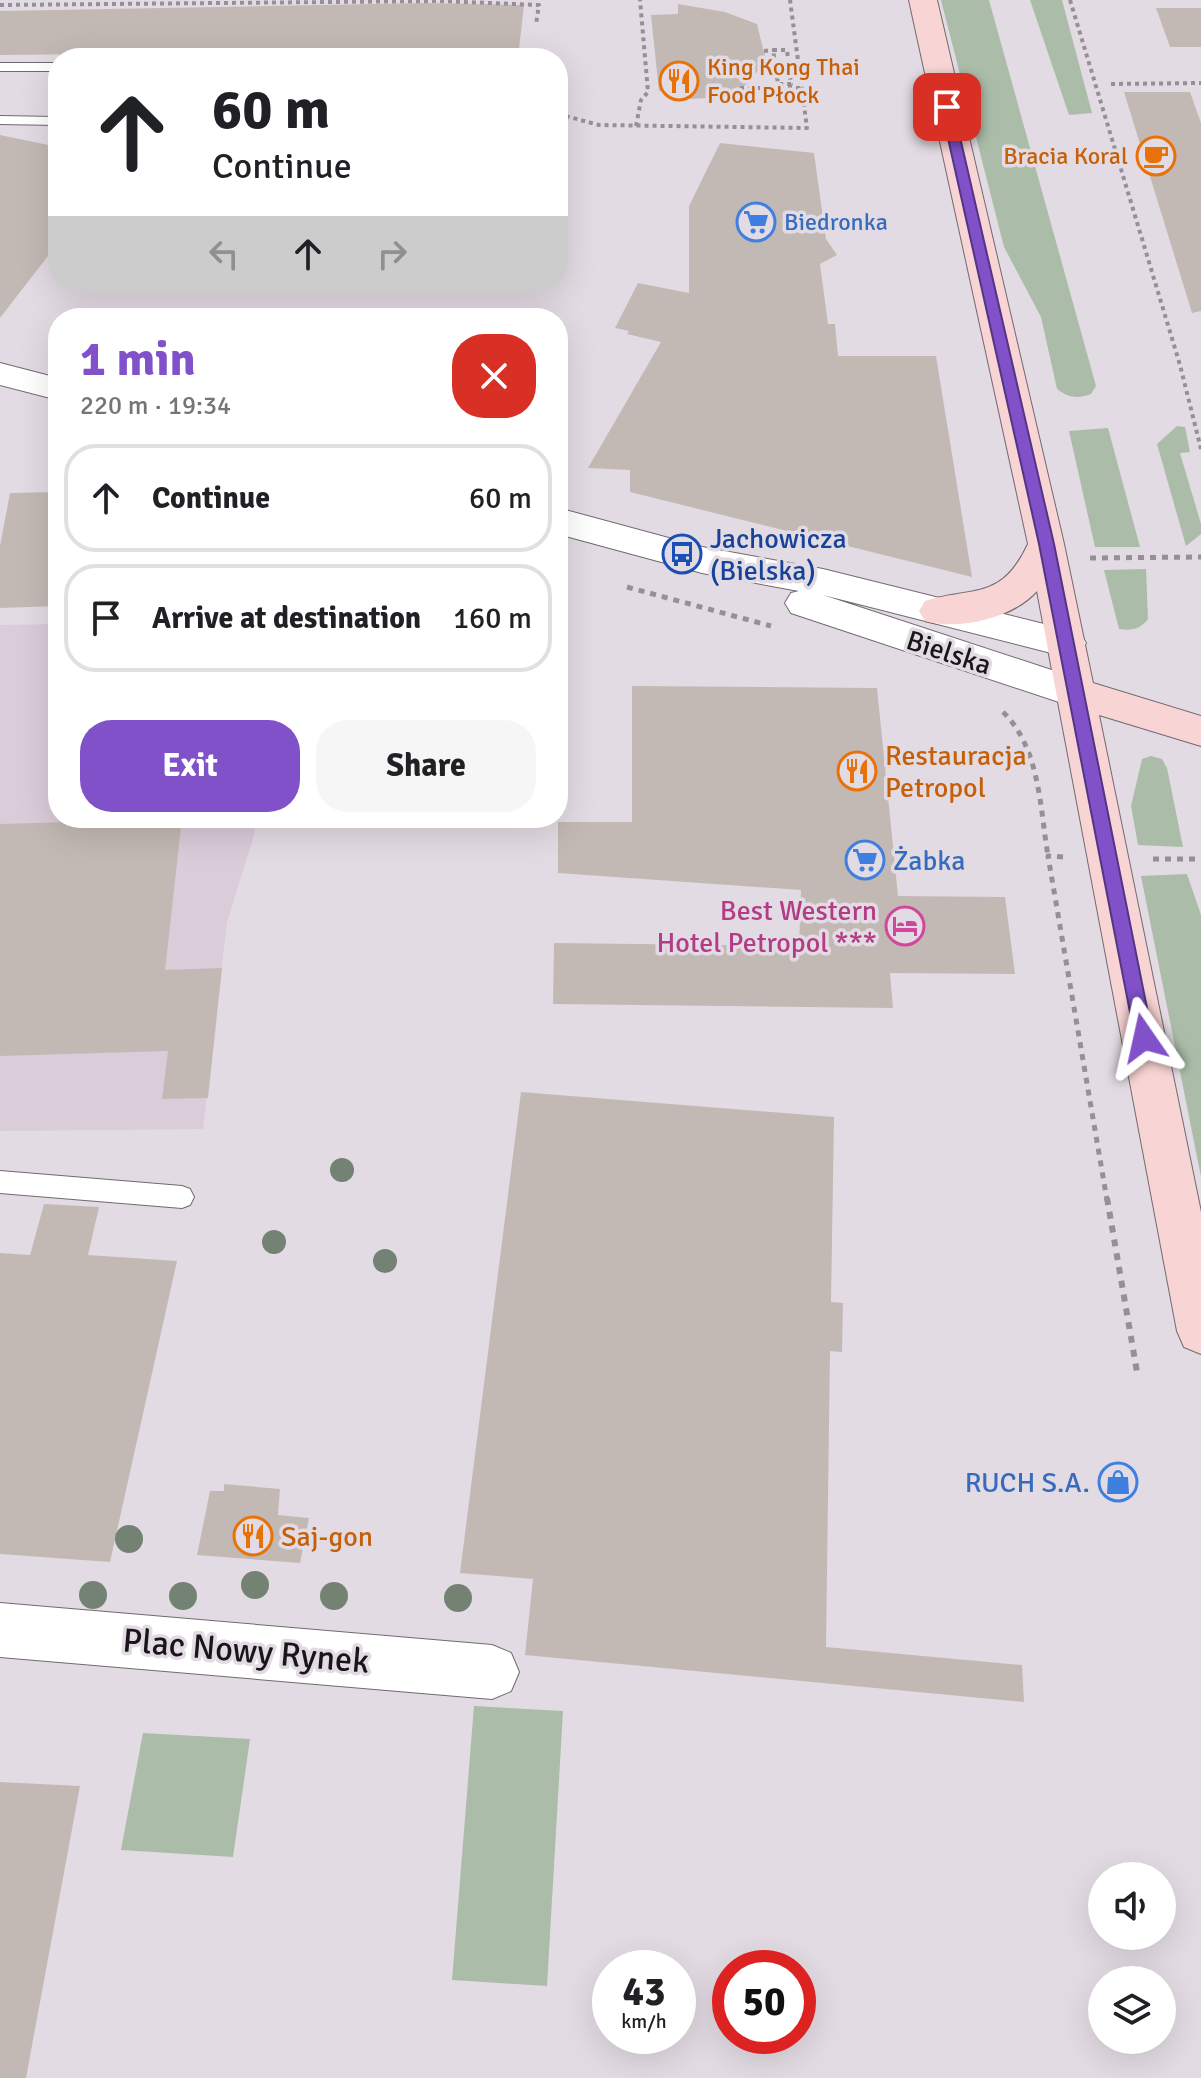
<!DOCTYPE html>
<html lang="en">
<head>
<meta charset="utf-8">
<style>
  body { margin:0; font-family:Signika,sans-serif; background:#f6f6f6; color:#202124; height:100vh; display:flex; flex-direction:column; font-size:30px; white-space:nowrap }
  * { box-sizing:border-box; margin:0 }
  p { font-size:26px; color:#757577 }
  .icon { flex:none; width:44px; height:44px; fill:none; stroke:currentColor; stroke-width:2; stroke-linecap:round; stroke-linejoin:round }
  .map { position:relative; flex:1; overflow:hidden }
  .drawer { position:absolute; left:48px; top:308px; width:520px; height:520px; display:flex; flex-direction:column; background:#fff; border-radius:32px; box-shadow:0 8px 32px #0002 }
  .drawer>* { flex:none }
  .guide { position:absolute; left:48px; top:48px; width:520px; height:244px; border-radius:32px; box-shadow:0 8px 32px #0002; background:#fff; color:#202124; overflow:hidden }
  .controls { position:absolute; left:1088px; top:1862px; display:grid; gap:16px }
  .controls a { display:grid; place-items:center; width:88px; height:88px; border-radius:50%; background:#fff; box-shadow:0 8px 32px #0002; font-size:40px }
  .speed { position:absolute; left:592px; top:1950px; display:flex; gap:16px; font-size:40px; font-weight:700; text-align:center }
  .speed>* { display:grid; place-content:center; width:104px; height:104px; border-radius:50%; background:#fff; box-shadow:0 8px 32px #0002; line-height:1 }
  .speed small { font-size:20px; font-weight:400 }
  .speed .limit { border:12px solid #d22; background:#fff; color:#111 }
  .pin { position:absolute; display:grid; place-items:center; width:68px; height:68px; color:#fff; margin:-34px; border-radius:16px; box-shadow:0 4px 12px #0006 }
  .me { position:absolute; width:88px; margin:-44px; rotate:349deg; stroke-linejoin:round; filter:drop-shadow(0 0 6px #0008) }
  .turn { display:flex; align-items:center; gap:28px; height:168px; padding:0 32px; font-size:36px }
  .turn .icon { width:104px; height:104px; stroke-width:2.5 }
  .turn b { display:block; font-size:56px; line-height:68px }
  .lanes { display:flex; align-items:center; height:76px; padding:0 32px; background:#0003; justify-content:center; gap:40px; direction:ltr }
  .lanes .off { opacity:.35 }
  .round { display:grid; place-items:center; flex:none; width:84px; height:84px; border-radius:32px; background:#f6f6f6 }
  .overview { display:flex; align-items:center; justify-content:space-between; height:136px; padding:0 32px }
  h1 { font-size:48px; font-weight:700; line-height:60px; color:#8151c9 }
  .button { display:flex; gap:16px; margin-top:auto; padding:16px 32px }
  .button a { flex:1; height:92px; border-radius:32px; background:#8151c9; color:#fff; font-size:32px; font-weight:700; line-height:92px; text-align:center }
  .button a+a { background:#f6f6f6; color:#202124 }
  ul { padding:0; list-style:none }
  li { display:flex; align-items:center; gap:24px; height:108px; margin:0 16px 12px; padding:0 16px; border:4px solid #e0e0e0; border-radius:32px }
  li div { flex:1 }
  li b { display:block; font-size:30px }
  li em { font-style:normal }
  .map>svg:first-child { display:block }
  .built { fill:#daccd9 }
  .green { fill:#abbda9 }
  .building { fill:#c3b9b4 }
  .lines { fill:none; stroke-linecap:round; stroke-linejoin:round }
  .service-casing { stroke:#706a70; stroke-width:2 }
  .minor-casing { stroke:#706a70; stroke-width:2 }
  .tertiary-casing { stroke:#706a70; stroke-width:2 }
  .secondary-casing { stroke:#706a70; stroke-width:2 }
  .path-far2 { stroke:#969096; stroke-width:4; stroke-dasharray:4 4; stroke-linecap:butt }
  .path-far1 { stroke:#969096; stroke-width:5; stroke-dasharray:6 6; stroke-linecap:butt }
  .path { stroke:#969096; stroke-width:6; stroke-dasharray:7 7; stroke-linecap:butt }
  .service { fill:#fff; fill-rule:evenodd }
  .minor { fill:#fff; fill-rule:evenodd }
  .tertiary { fill:#fff; fill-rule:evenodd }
  .secondary { fill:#f8d4d4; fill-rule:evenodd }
  .tree { fill:#748273 }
  .route { fill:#8151c9; stroke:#543583; stroke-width:2 }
  .labels { text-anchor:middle; stroke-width:7; stroke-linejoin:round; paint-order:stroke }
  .far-food-label { font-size:24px; fill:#c56008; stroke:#e3dbe3; text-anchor:start }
  .far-shop-label { font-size:24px; fill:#366cbe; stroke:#e3dbe3; text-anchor:start }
  .transit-label { font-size:28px; fill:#164399; stroke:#e3dbe3; text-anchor:start }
  .street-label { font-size:28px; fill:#181618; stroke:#e3dbe3 }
  .food-label { font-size:28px; fill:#c56008; stroke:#e3dbe3; text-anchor:start }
  .shop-label { font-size:28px; fill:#366cbe; stroke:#e3dbe3; text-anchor:start }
  .hotel-label { font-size:28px; fill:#b23c85; stroke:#e3dbe3; text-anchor:end }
  .near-street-label { font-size:34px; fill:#181618; stroke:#e3dbe3 }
</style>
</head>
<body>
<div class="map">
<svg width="1201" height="2078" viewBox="0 0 1201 2078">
  <rect width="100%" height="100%" fill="#e3dbe3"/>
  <polygon class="built" points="58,624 58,818 256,818 254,835 227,922 203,1129 0,1131 0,625"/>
  <g class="green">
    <path d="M941,0h48l107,386 -5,8c-14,5 -22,4 -34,-5l-16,-72 -37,-70z"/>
    <polygon points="1030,0 1062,0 1092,113 1069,115"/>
    <polygon points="1177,426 1185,427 1190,452 1180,453 1201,524 1201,534 1186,546 1157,444"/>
    <polygon points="1108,428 1140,547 1095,547 1069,431"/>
    <path d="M1146,569l2,50c-8,10 -15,12 -29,10l-15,-59z"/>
    <polygon points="1151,756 1162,759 1167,768 1183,847 1138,845 1131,806 1142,759"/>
    <polygon points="1187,874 1201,915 1201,1177 1141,876"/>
    <polygon points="474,1706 563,1711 547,1986 452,1980"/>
    <polygon points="143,1733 250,1739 233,1857 121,1850"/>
  </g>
  <g class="building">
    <polygon points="426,3 524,5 518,58 423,58 424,51 0,55 0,11"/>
    <polygon points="678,4 725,12 757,24 766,61 747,84 728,97 688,99 686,91 659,91 651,15 678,14"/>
    <polygon points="1156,8 1201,8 1201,47 1170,47"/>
    <polygon points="1124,92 1190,92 1201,123 1201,311 1192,313"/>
    <polygon points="0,135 58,147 58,243 0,318"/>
    <polygon points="720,143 814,153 826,239 837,255 820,264 828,324 835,324 838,356 936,356 972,577 630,492 630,470 588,468 661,342 627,334 629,331 615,328 638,283 689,293 689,206"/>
    <polygon points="58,492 58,606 0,608 0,546 10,493"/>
    <polygon points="632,686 877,688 898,896 1005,897 1015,974 890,973 893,1008 553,1004 554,943 799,946 801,890 558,873 558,822 632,822"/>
    <polygon points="69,818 182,818 165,970 222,968 208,1098 162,1099 168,1051 0,1056 0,824 69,822"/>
    <polygon points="521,1092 834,1117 831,1302 843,1303 842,1352 830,1351 826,1647 1022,1665 1024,1702 525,1655 533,1579 460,1573"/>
    <polygon points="44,1204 99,1207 88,1255 177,1261 110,1562 0,1554 0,1253 30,1255"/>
    <polygon points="224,1484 280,1489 278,1515 309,1518 300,1563 197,1555 210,1491 224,1491"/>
    <polygon points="0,1782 80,1786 26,2078 0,2078"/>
  </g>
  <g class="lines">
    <defs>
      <g id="service">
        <rect x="0" y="63" width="58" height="8"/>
        <polygon points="0,116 56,117 58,125 0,124"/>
        <polygon points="0,1171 182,1186 190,1189 194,1197 190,1205 182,1208 0,1193"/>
      </g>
      <polygon id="minor" points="0,1603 492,1645 511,1653 519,1672 511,1691 492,1699 0,1657"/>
      <g id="tertiary">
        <polygon points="0,363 58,378 58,400 0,385"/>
        <polygon points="558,508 702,547 823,569 1080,633 1086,643 1080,653 1067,657 823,595 1091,683 1096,693 1091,703 1077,708 791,613 785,603 791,593 799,591 702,573 558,534"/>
      </g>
      <path id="secondary" d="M909,0h28l127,544 29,139 108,33v30l-102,-31 102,497v142l-17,-7 -7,-16 -140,-740c-24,27 -78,40 -112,30l-6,-10 6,-10c50,-15 76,0 103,-57z"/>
    </defs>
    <use href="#service" class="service-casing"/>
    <use href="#minor" class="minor-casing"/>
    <use href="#tertiary" class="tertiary-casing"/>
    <use href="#secondary" class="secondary-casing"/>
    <g class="path-far2">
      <polyline points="1070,0 1180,365 1201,449"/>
      <polyline points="0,5 440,1 539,5 536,24"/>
      <polygon points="773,50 787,50 791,84 778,84"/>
      <polyline points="764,51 773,50"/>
      <polyline points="1111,84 1201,83"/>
      <polyline points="740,88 802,88"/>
      <polyline points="558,114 599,125 807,128 790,0"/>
      <polyline points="636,126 641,100 648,92 640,0"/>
    </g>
    <g class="path-far1">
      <polyline points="1090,558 1201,557"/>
      <polyline points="627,587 771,626"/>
      <path d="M1003,712c37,36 37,96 45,144"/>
      <polyline points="1063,857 1048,856 1107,1200"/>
      <polyline points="1153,859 1201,859"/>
    </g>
    <polyline class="path" points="1107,1198 1137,1372"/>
    <use href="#service" class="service"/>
    <use href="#minor" class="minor"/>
    <use href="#tertiary" class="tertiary"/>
    <use href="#secondary" class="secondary"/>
  </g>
  <g class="tree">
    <circle cx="342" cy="1170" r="12"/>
    <circle cx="274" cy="1242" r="12"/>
    <circle cx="385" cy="1261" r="12"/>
    <circle cx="129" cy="1539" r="14"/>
    <circle cx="255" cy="1585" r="14"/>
    <circle cx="93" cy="1595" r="14"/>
    <circle cx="183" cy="1596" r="14"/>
    <circle cx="334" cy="1596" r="14"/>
    <circle cx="458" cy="1598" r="14"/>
  </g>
  <polygon class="route" points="947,104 953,107 1054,544 1153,1038 1150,1044 1137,1044 1135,1038 1039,544 941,107"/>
  <defs>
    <symbol id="restaurant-ring" viewBox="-11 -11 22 22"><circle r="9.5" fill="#e3dbe3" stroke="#e8710a" stroke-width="1.5"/><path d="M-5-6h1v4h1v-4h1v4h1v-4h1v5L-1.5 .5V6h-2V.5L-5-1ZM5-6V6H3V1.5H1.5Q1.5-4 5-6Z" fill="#e8710a"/></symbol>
    <symbol id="cafe-ring" viewBox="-11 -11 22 22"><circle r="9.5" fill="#e3dbe3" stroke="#e8710a" stroke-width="1.5"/><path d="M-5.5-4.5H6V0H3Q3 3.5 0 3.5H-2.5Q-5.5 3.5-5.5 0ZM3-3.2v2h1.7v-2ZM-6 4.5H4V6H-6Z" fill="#e8710a"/></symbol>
    <symbol id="supermarket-ring" viewBox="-11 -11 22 22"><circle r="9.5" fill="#e3dbe3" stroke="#3f7fe0" stroke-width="1.5"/><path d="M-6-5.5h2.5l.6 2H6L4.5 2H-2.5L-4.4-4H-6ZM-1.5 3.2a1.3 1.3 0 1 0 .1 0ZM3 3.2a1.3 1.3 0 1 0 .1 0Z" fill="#3f7fe0"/></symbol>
    <symbol id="bus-ring" viewBox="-11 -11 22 22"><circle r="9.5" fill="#e3dbe3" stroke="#1a4fb4" stroke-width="1.5"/><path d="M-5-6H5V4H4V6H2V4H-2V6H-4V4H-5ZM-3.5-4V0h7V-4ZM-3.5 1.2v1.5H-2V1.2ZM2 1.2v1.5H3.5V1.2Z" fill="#1a4fb4"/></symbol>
    <symbol id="hotel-ring" viewBox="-11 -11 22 22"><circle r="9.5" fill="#e3dbe3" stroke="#d1479c" stroke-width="1.5"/><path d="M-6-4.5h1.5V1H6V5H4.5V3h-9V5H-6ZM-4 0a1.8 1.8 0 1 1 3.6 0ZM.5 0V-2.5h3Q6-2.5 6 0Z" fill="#d1479c"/></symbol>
    <symbol id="shop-ring" viewBox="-11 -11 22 22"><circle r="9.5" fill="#e3dbe3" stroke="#3f7fe0" stroke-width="1.5"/><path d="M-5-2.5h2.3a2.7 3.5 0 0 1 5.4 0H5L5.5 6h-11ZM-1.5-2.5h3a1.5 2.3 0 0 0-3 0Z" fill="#3f7fe0"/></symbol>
  </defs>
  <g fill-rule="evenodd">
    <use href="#restaurant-ring" x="657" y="59" width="44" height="44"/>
    <use href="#cafe-ring" x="1134" y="134" width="44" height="44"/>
    <use href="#supermarket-ring" x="734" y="200" width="44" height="44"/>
    <use href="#bus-ring" x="660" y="532" width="44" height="44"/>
    <use href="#restaurant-ring" x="835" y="749" width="44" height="44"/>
    <use href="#supermarket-ring" x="843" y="838" width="44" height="44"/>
    <use href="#hotel-ring" x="883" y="904" width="44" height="44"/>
    <use href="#shop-ring" x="1096" y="1460" width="44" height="44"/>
    <use href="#restaurant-ring" x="231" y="1514" width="44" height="44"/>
  </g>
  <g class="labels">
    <g class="far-food-label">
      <text x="707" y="75">King Kong Thai<tspan x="707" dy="28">Food Płock</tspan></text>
      <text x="1128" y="164" text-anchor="end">Bracia Koral</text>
    </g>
    <g class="far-shop-label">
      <text x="784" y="230">Biedronka</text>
    </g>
    <g class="transit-label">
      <text x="710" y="548">Jachowicza<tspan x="710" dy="32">(Bielska)</tspan></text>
    </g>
    <g class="street-label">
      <text transform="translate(949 652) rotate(18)" y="10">Bielska</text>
    </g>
    <g class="food-label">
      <text x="885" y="765">Restauracja<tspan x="885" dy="32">Petropol</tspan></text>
      <text x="281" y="1546">Saj-gon</text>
    </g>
    <g class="shop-label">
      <text x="893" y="870">Żabka</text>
      <text x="1090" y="1492" text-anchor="end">RUCH S.A.</text>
    </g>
    <g class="hotel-label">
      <text x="877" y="920">Best Western<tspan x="877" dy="32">Hotel Petropol ***</tspan></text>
    </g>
    <g class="near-street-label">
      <text transform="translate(246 1650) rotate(5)" y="12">Plac Nowy Rynek</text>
    </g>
  </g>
</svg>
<div class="controls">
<a><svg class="icon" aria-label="sound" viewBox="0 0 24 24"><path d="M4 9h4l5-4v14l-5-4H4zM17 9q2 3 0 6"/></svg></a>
<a><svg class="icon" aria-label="layers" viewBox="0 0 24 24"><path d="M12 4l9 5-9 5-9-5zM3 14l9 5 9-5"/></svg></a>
</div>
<div class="speed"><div>43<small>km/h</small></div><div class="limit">50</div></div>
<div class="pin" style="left:947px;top:107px;background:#d93025"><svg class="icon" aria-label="arrive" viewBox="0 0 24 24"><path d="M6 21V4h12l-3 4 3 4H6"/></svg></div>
<svg class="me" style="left:1144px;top:1038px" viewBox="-20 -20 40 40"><path d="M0-17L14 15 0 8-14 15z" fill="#8151c9" stroke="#fff" stroke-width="4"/></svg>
<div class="guide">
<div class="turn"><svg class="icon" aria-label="ahead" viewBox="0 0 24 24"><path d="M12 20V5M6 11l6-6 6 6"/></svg><div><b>60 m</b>Continue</div></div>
<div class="lanes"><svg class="icon off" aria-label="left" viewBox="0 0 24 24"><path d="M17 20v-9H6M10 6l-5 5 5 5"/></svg><svg class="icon" aria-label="ahead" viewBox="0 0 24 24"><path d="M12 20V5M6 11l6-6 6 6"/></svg><svg class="icon off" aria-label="right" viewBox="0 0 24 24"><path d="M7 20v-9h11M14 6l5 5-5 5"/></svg></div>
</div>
<section class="drawer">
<div class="overview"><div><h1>1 min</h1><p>220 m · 19:34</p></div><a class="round" style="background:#d93025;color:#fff"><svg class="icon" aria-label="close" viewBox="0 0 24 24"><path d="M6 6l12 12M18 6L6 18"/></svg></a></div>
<ul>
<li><svg class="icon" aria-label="ahead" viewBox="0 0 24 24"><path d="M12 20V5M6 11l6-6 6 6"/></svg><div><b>Continue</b></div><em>60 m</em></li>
<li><svg class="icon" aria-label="arrive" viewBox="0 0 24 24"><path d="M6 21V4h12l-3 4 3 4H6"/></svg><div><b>Arrive at destination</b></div><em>160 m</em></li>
</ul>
<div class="button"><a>Exit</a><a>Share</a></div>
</section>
</div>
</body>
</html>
